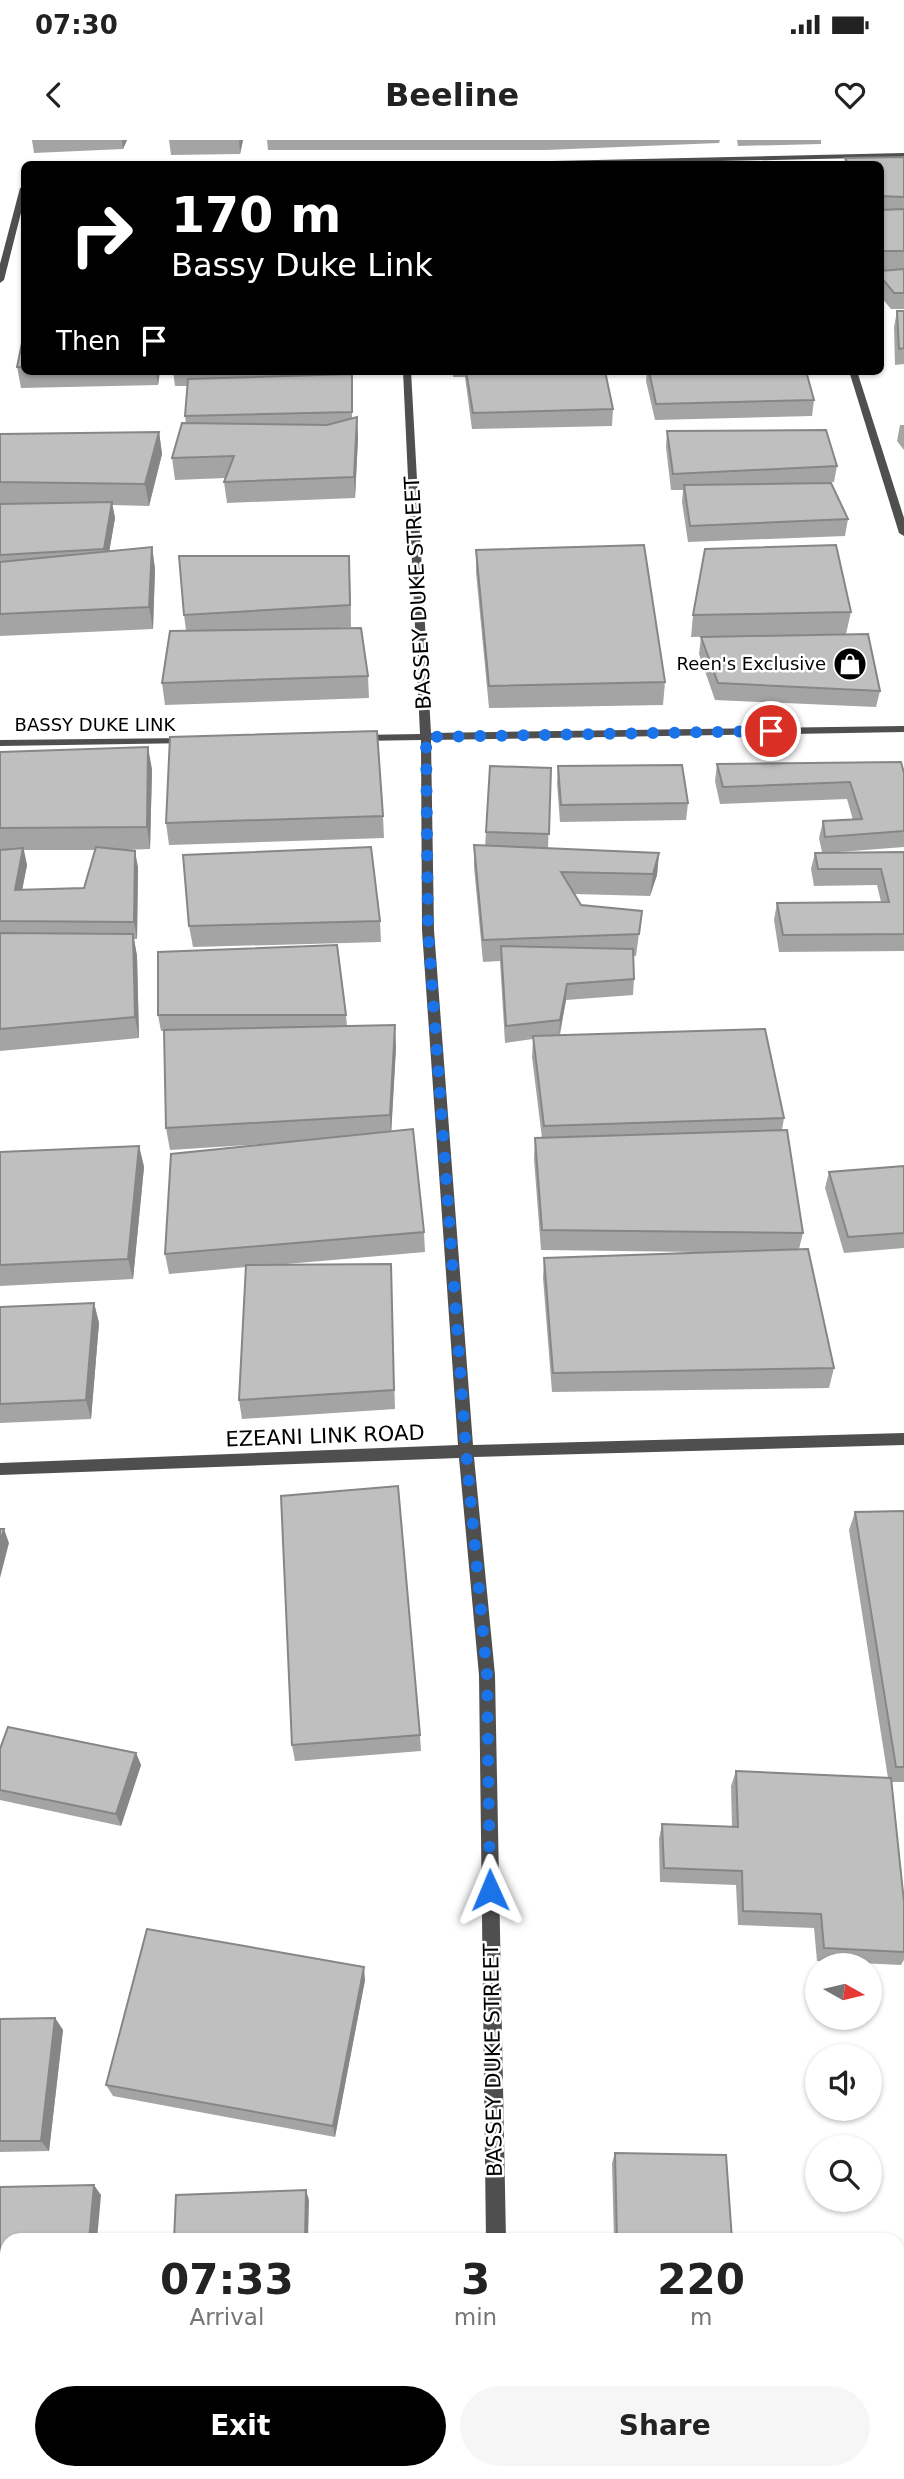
<!DOCTYPE html>
<html lang="en">
<head>
<meta charset="utf-8">
<style>
  body { margin:0; font-family:"DejaVu Sans",sans-serif; background:#f6f6f6; color:#222; height:100vh; display:flex; flex-direction:column; font-size:26px; white-space:nowrap }
  * { box-sizing:border-box; margin:0 }
  p { font-size:23px; color:#767676 }
  .icon { flex:none; width:38px; height:38px; fill:none; stroke:currentColor; stroke-width:2; stroke-linecap:round; stroke-linejoin:round }
  .map { position:relative; flex:1; overflow:hidden }
  .details { position:absolute; left:0px; top:2093px; width:905px; height:247px; display:flex; flex-direction:column; background:#fff; border-radius:21px 21px 0 0; box-shadow:0 2px 5px #0004 }
  .details>* { flex:none }
  .banner { position:absolute; left:21px; top:21px; width:863px; height:214px; border-radius:10px; box-shadow:0 2px 5px #0004; background:#000; color:#fff; overflow:hidden }
  .needle { width:46px; rotate:98deg }
  .tools { position:absolute; left:805px; top:1813px; display:grid; gap:14px }
  .tools a { display:grid; place-items:center; width:77px; height:77px; border-radius:50%; background:#fff; box-shadow:0 2px 5px #0004; font-size:35px }
  .pin { position:absolute; display:grid; place-items:center; width:60px; height:60px; color:#fff; margin:-30px; border:4px solid #fff; border-radius:50%; box-shadow:0 2px 7px #0007 }
  .me { position:absolute; width:77px; margin:-38px; rotate:359deg; stroke-linejoin:round; filter:drop-shadow(0 0 5px #0008) }
  .turn { display:flex; align-items:center; gap:24px; height:147px; padding:0 35px; font-size:32px }
  .turn .icon { width:91px; height:91px; stroke-width:2.5 }
  .turn b { display:block; font-size:49px; line-height:60px }
  .then { display:flex; align-items:center; height:66px; padding:0 35px; background:#0003; gap:14px; font-size:26px }
  .eta { display:flex; justify-content:space-evenly; align-items:center; height:119px; text-align:center }
  .eta b { font-size:42px; font-weight:700; line-height:49px }
  .action { display:flex; gap:14px; margin-top:auto; padding:14px 35px }
  .action a { flex:1; height:80px; border-radius:42px; background:#000; color:#fff; font-size:28px; font-weight:700; line-height:80px; text-align:center }
  .action a+a { background:#f6f6f6; color:#222 }
  .status { display:flex; justify-content:space-between; align-items:center; height:49px; padding:0 35px; background:#fff; direction:ltr }
  .status svg { height:19px; fill:currentColor }
  header { display:flex; justify-content:space-between; align-items:center; height:91px; padding:0 35px; background:#fff; font-size:32px; font-weight:700 }
  .map>svg:first-child { display:block }
  .lines { fill:none; stroke-linecap:round; stroke-linejoin:round }
  .street { fill:#4f4f4f; fill-rule:evenodd }
  .wall { fill:#a4a4a4; fill-rule:evenodd }
  .shaded-wall { fill:#868686 }
  .building { fill:#bfbfbf; stroke:#868686; stroke-width:2 }
  .route { stroke:#1a73e8; stroke-width:12; stroke-dasharray:0 21.6 }
  .labels { text-anchor:middle; stroke-width:5; stroke-linejoin:round; paint-order:stroke }
  .far-poi-label { font-size:18px; fill:#000; stroke:#fff; text-anchor:end }
  .far-street-label { font-size:18px; fill:#000; stroke:#fff }
  .street-label { font-size:21px; fill:#000; stroke:#fff }
</style>
</head>
<body>
<div class="status"><b>07:30</b><svg viewBox="0 0 49 12"><path d="M0 12V9h3v3zM5 12V6h3v6zM10 12V3h3v9zM15 12V0h3v12zM26 1h20v11H26zM47 4h2v5h-2z"/></svg></div>
<header><svg class="icon" aria-label="back" viewBox="0 0 24 24"><path d="M15 5l-7 7 7 7"/></svg>Beeline<svg class="icon" aria-label="heart" viewBox="0 0 24 24"><path d="M12 20l-8-8c-3-5 5-10 8-4 3-6 11-1 8 4z"/></svg></header>
<div class="map">
<svg width="904" height="2339" viewBox="0 0 904 2339">
  <rect width="100%" height="100%" fill="#fff"/>
  <g class="lines">
    <g class="street">
      <polygon points="904,13 904,17 588,24 275,24 279,22 552,21"/>
      <polygon points="24,46 24,61 4,140 0,143 0,124 20,48"/>
      <polygon points="403,231 411,231 431,593 904,586 904,592 431,600 434,790 473,1305 904,1293 904,1305 474,1317 495,1535 506,2100 486,2100 479,1535 459,1318 0,1335 0,1323 458,1305 422,790 421,600 359,601 354,598 359,595 420,594"/>
      <polygon points="849,231 857,231 904,378 904,396 899,393"/>
      <polygon points="189,598 193,599 193,603 0,606 0,600"/>
      <rect x="489" y="2333" width="20" height="6"/>
    </g>
  </g>
  <g class="wall">
    <polygon points="32,0 127,0 123,9 34,13"/>
    <polygon points="169,0 243,0 240,14 171,15"/>
    <polygon points="267,0 720,0 719,3 546,10 268,10"/>
    <polygon points="737,0 821,0 821,4 738,6"/>
    <polygon points="904,17 904,169 891,169 880,156 880,24 844,24 845,18"/>
    <polygon points="897,171 904,171 904,224 895,225 894,187"/>
    <polygon points="24,193 24,231 160,231 158,245 21,248 17,227"/>
    <polygon points="173,231 352,231 352,278 357,277 358,298 355,358 227,363 224,342 226,338 175,340 172,318 186,284 185,276 188,246 175,246"/>
    <polygon points="453,231 605,231 613,269 612,286 472,289 465,237 453,237"/>
    <polygon points="647,231 806,231 814,260 812,276 655,280 646,241"/>
    <polygon points="900,285 904,285 904,310 897,301"/>
    <polygon points="667,291 837,326 834,342 820,343 848,379 845,396 688,402 682,362 683,350 671,350 666,307"/>
    <polygon points="159,292 162,314 149,366 112,365 115,378 109,411 152,407 155,429 153,489 0,496 0,294"/>
    <polygon points="476,410 665,542 663,565 489,568 476,432"/>
    <polygon points="349,416 351,487 323,489 368,536 369,558 165,565 162,543 186,490 184,475"/>
    <polygon points="851,472 846,494 691,497 693,475"/>
    <polygon points="701,497 880,551 876,567 715,560 699,514"/>
    <path d="M0,612l152,17 -2,80 -27,1 15,17 -1,72h-3l3,17 2,82 -139,13zM24,710h71l-11,38 -62,2 5,-25z"/>
    <polygon points="717,624 904,633 904,707 839,712 904,712 904,811 779,812 774,780 777,763 881,762 877,745 814,746 811,729 815,713 822,712 819,698 823,681 853,680 847,659 720,664 715,641"/>
    <polygon points="558,626 688,663 686,680 560,682 557,643"/>
    <polygon points="551,628 548,708 659,713 657,735 650,756 574,754 581,765 642,771 636,816 633,816 634,839 633,855 566,860 560,895 784,978 782,990 803,1093 799,1109 834,1228 829,1248 552,1252 543,1138 544,1118 699,1112 541,1110 534,1019 535,998 542,998 532,917 533,899 505,903 500,821 483,822 474,727 474,705 485,706 486,692"/>
    <polygon points="383,676 384,698 169,705 166,683"/>
    <polygon points="380,781 381,802 193,807 189,786"/>
    <polygon points="158,875 346,875 347,886 396,907 391,992 424,1092 425,1112 275,1125 391,1124 395,1269 242,1279 239,1260 246,1127 169,1134 165,1114 278,1003 170,1010 166,988 164,891 161,891"/>
    <polygon points="139,1006 144,1027 133,1139 0,1146 0,1012"/>
    <polygon points="904,1026 904,1108 844,1113 825,1048 829,1032"/>
    <polygon points="94,1163 99,1183 91,1279 0,1283 0,1167"/>
    <polygon points="904,1371 904,1642 892,1642 904,1762 904,1820 901,1825 817,1821 814,1788 738,1785 736,1745 660,1742 659,1699 662,1684 732,1687 731,1646 736,1631 888,1638 849,1390 855,1372"/>
    <polygon points="420,1595 421,1611 295,1621 292,1605"/>
    <polygon points="0,1609 136,1613 141,1625 121,1686 0,1660"/>
    <polygon points="365,1840 335,1997 113,1956 106,1945"/>
    <polygon points="55,1878 63,1890 49,2011 0,2012 0,1879"/>
    <polygon points="615,2013 732,2100 614,2100 612,2023"/>
    <polygon points="904,2116 904,2166 900,2121"/>
    <polygon points="644,2333 768,2333 768,2339 643,2339"/>
  </g>
  <g class="shaded-wall">
    <polygon points="122,0 127,0 123,9"/>
    <polygon points="239,0 243,0 240,14"/>
    <polygon points="156,231 160,231 158,245"/>
    <polygon points="357,277 358,298 355,358 354,337"/>
    <polygon points="159,292 162,314 149,366 145,344"/>
    <polygon points="112,362 115,378 107,425 104,409"/>
    <polygon points="152,407 155,429 153,489 149,467"/>
    <polygon points="349,416 350,438 351,487 350,465"/>
    <polygon points="148,607 152,629 150,709 147,687"/>
    <polygon points="23,708 27,725 19,766 15,750"/>
    <polygon points="135,711 138,727 137,799 134,782"/>
    <polygon points="659,713 657,735 650,756 653,734"/>
    <polygon points="133,794 137,816 139,898 135,877"/>
    <polygon points="567,844 566,860 559,896 560,880"/>
    <polygon points="395,885 396,907 391,997 390,975"/>
    <polygon points="139,1006 144,1027 133,1139 128,1119"/>
    <polygon points="94,1163 99,1183 91,1279 86,1260"/>
    <polygon points="4,1389 9,1403 0,1438 0,1403"/>
    <polygon points="136,1613 141,1625 121,1686 116,1674"/>
    <polygon points="364,1827 365,1840 335,1997 333,1986"/>
    <polygon points="55,1878 63,1890 49,2011 41,2001"/>
    <polygon points="94,2045 101,2055 97,2100 89,2100"/>
    <polygon points="306,2050 309,2060 308,2100 305,2100"/>
    <polygon points="67,2333 76,2333 75,2339 66,2339"/>
    <rect x="301" y="2333" width="4" height="6"/>
  </g>
  <g class="building">
    <polygon points="904,17 904,57 880,56 880,24 848,24 845,18"/>
    <polygon points="904,69 904,111 880,111 880,70"/>
    <polygon points="904,129 904,153 894,153 880,136 880,131"/>
    <polygon points="897,171 904,171 904,208 899,209"/>
    <polygon points="24,193 24,227 17,227"/>
    <polygon points="466,231 605,231 613,269 473,273"/>
    <polygon points="649,231 806,231 814,260 656,264"/>
    <polygon points="352,234 352,272 185,276 188,239"/>
    <polygon points="357,277 354,337 224,342 234,316 172,318 182,283 327,285"/>
    <polygon points="826,290 837,326 673,334 667,291"/>
    <polygon points="159,292 145,344 0,342 0,294"/>
    <polygon points="831,343 848,379 690,386 684,345"/>
    <polygon points="112,362 104,409 0,415 0,364"/>
    <polygon points="644,405 665,542 489,546 476,410"/>
    <polygon points="836,405 851,472 693,475 705,409"/>
    <polygon points="152,407 149,467 0,474 0,422"/>
    <polygon points="179,416 349,416 350,465 184,475"/>
    <polygon points="361,488 368,536 162,543 170,491"/>
    <polygon points="868,494 880,551 718,543 701,497"/>
    <polygon points="377,591 383,676 166,683 170,597"/>
    <polygon points="148,607 147,687 0,688 0,612"/>
    <polygon points="901,622 904,633 904,691 825,697 823,681 862,679 850,642 723,647 717,624"/>
    <polygon points="682,625 688,663 561,665 558,626"/>
    <polygon points="490,626 551,628 549,694 486,692"/>
    <polygon points="474,705 659,713 653,734 561,732 581,765 642,771 639,794 483,800"/>
    <polygon points="96,707 135,711 134,782 0,781 0,710 23,708 15,750 84,748"/>
    <polygon points="371,707 380,781 189,786 183,715"/>
    <polygon points="904,712 904,794 783,795 777,763 889,762 881,729 818,729 815,713"/>
    <polygon points="0,793 133,794 135,877 0,889"/>
    <polygon points="337,805 346,875 158,875 158,812"/>
    <polygon points="501,806 633,809 634,839 567,844 560,880 506,886"/>
    <polygon points="395,885 390,975 166,988 164,890"/>
    <polygon points="765,889 784,978 544,986 533,896"/>
    <polygon points="413,989 424,1092 165,1114 171,1014"/>
    <polygon points="787,990 803,1093 542,1090 535,998"/>
    <polygon points="139,1006 128,1119 0,1125 0,1012"/>
    <polygon points="904,1026 904,1093 848,1097 829,1032"/>
    <polygon points="808,1109 834,1228 553,1233 544,1118"/>
    <polygon points="391,1124 394,1250 239,1260 246,1125"/>
    <polygon points="94,1163 86,1260 0,1264 0,1167"/>
    <polygon points="398,1346 420,1595 292,1605 281,1356"/>
    <polygon points="904,1371 904,1627 896,1627 855,1372"/>
    <polygon points="0,1389 4,1389 0,1403"/>
    <polygon points="8,1587 136,1613 116,1674 0,1650 0,1609"/>
    <polygon points="736,1631 891,1638 904,1762 904,1812 824,1808 821,1774 743,1771 742,1731 664,1728 662,1684 738,1687"/>
    <polygon points="147,1789 364,1827 333,1986 106,1945"/>
    <polygon points="55,1878 41,2001 0,2001 0,1879"/>
    <polygon points="615,2013 726,2015 732,2100 617,2100"/>
    <polygon points="94,2045 89,2100 7,2100 7,2333 67,2333 66,2339 0,2339 0,2047"/>
    <polygon points="306,2050 305,2100 174,2100 176,2055"/>
    <rect x="160" y="2333" width="141" height="6"/>
    <polygon points="647,2333 768,2333 768,2339 646,2339"/>
  </g>
  <g class="lines">
    <polyline class="route" points="490,1750 487,1535 466,1311 428,790 426,597 771,591"/>
  </g>
  <defs>
    <symbol id="shop-disc" viewBox="-11 -11 22 22"><circle r="9.5" fill="#000" stroke="#fff"/><path d="M-5-2.5h2.3a2.7 3.5 0 0 1 5.4 0H5L5.5 6h-11ZM-1.5-2.5h3a1.5 2.3 0 0 0-3 0Z" fill="#fff"/></symbol>
  </defs>
  <g fill-rule="evenodd">
    <use href="#shop-disc" x="831" y="505" width="38" height="38"/>
  </g>
  <g class="labels">
    <g class="far-poi-label">
      <text x="826" y="530">Reen's Exclusive</text>
    </g>
    <g class="far-street-label">
      <text x="95" y="591">BASSY DUKE LINK</text>
    </g>
    <g class="street-label">
      <text transform="translate(418 453) rotate(-93)" y="7">BASSEY DUKE STREET</text>
      <text transform="translate(325 1296) rotate(-2)" y="7">EZEANI LINK ROAD</text>
      <text transform="translate(493 1920) rotate(-91)" y="7">BASSEY DUKE STREET</text>
    </g>
  </g>
</svg>
<div class="tools">
<a><svg class="needle" viewBox="-14 -14 28 28"><path d="M0-13l5 13h-10z" fill="#e53935"/><path d="M0 13l5-13h-10z" fill="#767676"/></svg></a>
<a><svg class="icon" aria-label="sound" viewBox="0 0 24 24"><path d="M4 9h4l5-4v14l-5-4H4zM17 9q2 3 0 6"/></svg></a>
<a><svg class="icon" aria-label="search" viewBox="0 0 24 24"><circle cx="10" cy="10" r="6"/><path d="M15 15l6 6"/></svg></a>
</div>
<div class="pin" style="left:771px;top:591px;background:#d93025"><svg class="icon" aria-label="arrive" viewBox="0 0 24 24"><path d="M6 21V4h12l-3 4 3 4H6"/></svg></div>
<svg class="me" style="left:490px;top:1750px" viewBox="-20 -20 40 40"><path d="M0-17L14 15 0 8-14 15z" fill="#1a73e8" stroke="#fff" stroke-width="4"/></svg>
<div class="banner">
<div class="turn"><svg class="icon" aria-label="right" viewBox="0 0 24 24"><path d="M7 20v-9h11M14 6l5 5-5 5"/></svg><div><b>170 m</b>Bassy Duke Link</div></div>
<div class="then">Then<svg class="icon" aria-label="arrive" viewBox="0 0 24 24"><path d="M6 21V4h12l-3 4 3 4H6"/></svg></div>
</div>
<section class="details">
<div class="eta">
<div><b>07:33</b><p>Arrival</p></div>
<div><b>3</b><p>min</p></div>
<div><b>220</b><p>m</p></div>
</div>
<div class="action"><a>Exit</a><a>Share</a></div>
</section>
</div>
</body>
</html>
